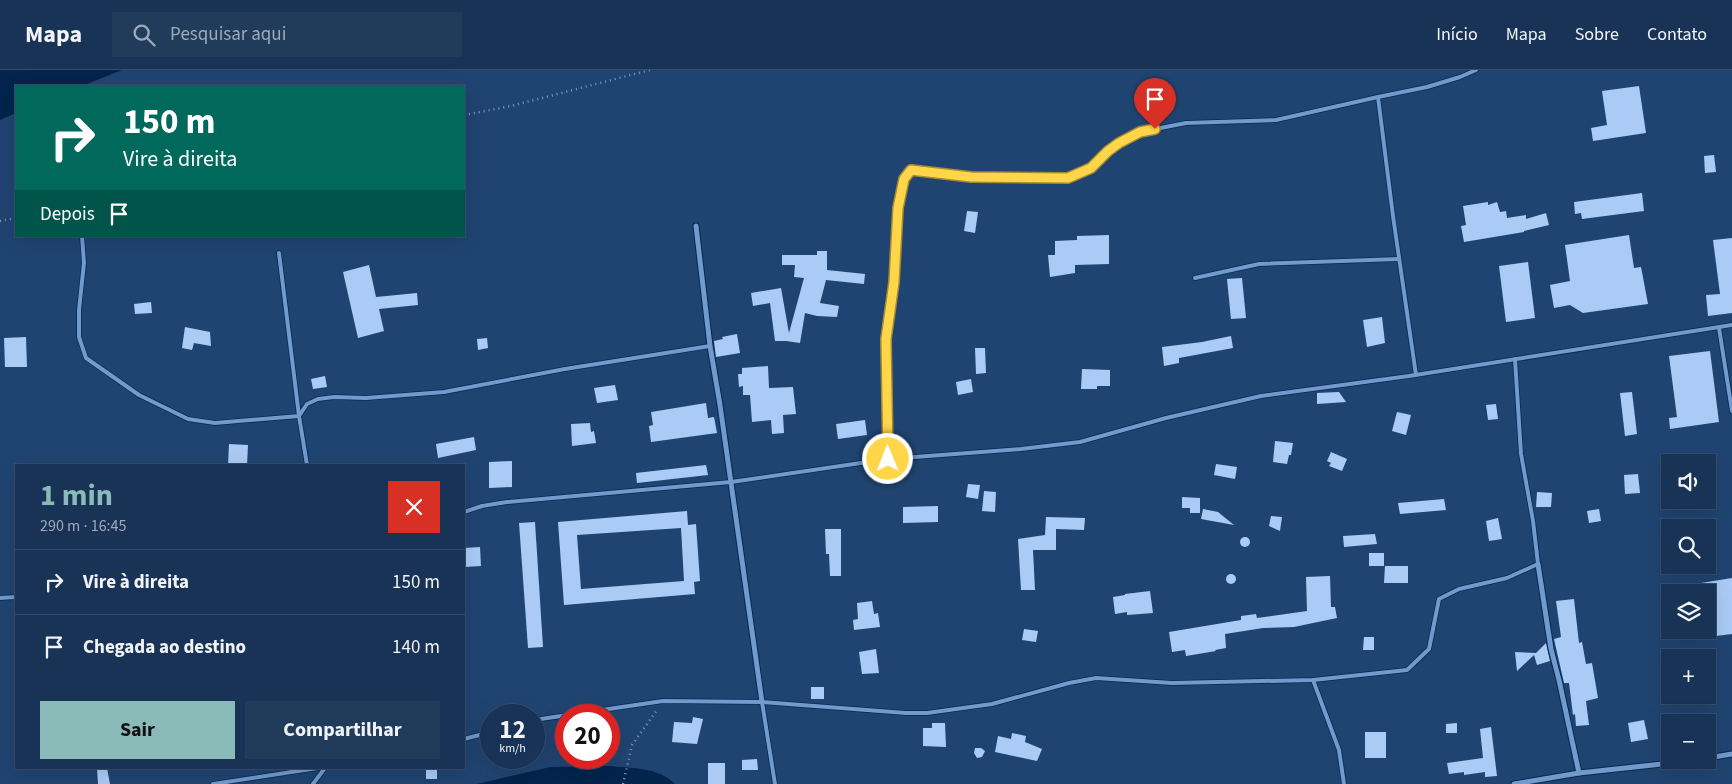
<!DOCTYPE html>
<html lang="pt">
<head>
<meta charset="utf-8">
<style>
  body { margin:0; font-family:"Source Sans 3",sans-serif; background:#213b5b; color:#f1f3f6; height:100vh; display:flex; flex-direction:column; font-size:19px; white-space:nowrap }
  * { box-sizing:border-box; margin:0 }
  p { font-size:16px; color:#9faab9 }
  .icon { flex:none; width:28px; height:28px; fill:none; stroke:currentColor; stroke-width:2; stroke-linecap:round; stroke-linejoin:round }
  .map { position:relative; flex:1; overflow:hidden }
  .details { position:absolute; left:15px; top:394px; width:450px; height:305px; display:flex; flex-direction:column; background:#183355; border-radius:0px; box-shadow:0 5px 20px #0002,0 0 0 1px #364e6c }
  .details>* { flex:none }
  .hud { position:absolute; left:15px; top:15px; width:450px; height:152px; border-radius:0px; box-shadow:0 5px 20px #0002,0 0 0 1px #364e6c; background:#00695c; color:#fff; overflow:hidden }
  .buttons { position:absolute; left:1661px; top:384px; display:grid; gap:10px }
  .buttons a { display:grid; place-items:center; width:55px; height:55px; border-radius:0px; background:#183355; box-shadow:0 5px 20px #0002,0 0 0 1px #364e6c; font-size:25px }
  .speed { position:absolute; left:480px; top:634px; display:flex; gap:10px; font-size:25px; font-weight:700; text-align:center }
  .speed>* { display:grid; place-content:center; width:65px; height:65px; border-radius:50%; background:#183355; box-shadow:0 5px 20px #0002,0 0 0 1px #364e6c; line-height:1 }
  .speed small { font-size:12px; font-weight:400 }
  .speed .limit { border:8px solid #d22; background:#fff; color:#111 }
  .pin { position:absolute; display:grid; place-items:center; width:42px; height:42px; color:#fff; margin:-51px -21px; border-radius:50% 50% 50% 0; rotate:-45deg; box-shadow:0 0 5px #0007 }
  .pin .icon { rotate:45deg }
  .me { position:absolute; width:55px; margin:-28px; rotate:359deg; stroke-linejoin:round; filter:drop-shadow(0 0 4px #0008) }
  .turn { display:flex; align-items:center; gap:18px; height:105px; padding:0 25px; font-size:22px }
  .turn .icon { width:65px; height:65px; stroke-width:2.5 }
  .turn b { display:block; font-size:35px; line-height:42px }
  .then { display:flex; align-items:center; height:48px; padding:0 25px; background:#0003; gap:10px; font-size:19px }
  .round { display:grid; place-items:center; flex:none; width:52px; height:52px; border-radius:0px; background:#213b5b }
  .overview { display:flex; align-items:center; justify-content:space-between; height:85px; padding:0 25px }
  h1 { font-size:30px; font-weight:700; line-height:38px; color:#8bbbb9 }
  .action { display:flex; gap:10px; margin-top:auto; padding:10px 25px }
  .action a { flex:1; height:58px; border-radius:0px; background:#8bbbb9; color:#111; font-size:20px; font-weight:700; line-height:58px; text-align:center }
  .action a+a { background:#213b5b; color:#f1f3f6 }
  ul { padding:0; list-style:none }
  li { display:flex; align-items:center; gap:15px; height:65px; padding:0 25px; border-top:1px solid #364e6c }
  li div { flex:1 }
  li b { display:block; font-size:19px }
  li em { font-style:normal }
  header { display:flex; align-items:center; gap:30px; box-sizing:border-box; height:70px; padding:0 25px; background:#183355; border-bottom:1px solid #364e6c }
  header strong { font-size:24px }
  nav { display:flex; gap:28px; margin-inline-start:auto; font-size:18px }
  .search { width:350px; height:45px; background:#213b5b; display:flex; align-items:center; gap:12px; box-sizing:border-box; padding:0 18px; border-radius:0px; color:#9faab9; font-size:19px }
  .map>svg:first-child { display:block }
  .water { fill:#02244d }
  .building { fill:#aacbf5; fill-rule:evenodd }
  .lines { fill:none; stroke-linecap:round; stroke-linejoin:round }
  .service-casing { stroke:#042953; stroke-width:5.5 }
  .minor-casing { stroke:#042953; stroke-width:7 }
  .path { stroke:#829bbc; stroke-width:2.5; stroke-dasharray:1 4; stroke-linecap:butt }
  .service { stroke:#729acc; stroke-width:4 }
  .minor { stroke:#729acc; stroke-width:5 }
  .route-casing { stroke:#a68a30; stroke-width:12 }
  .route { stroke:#ffd54a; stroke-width:9 }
</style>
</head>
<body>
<header>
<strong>Mapa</strong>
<div class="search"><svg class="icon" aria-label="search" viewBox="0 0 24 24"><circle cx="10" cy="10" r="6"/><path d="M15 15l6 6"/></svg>Pesquisar aqui</div>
<nav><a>Início</a><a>Mapa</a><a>Sobre</a><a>Contato</a></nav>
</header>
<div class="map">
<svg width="1732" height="714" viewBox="0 0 1732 714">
  <rect width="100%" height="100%" fill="#204471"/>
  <g class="water">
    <polygon points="0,0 122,0 82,16 16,16 16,43 0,50"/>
    <path d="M608,696c22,2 51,1 67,18h-198l73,-17z"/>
  </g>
  <g class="building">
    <polygon points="1639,16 1646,63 1593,71 1591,58 1607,55 1602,21"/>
    <polygon points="1714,85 1716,102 1705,103 1704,86"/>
    <polygon points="1642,123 1644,141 1582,149 1581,143 1575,144 1574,132"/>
    <polygon points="1488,132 1488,135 1497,132 1500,142 1506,141 1507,148 1526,145 1526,149 1546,143 1549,155 1524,161 1524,162 1464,172 1461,156 1466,155 1463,136"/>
    <polygon points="967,141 978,142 975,163 964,161"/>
    <polygon points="1109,165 1109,194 1075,195 1075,203 1050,207 1048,185 1055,185 1055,171 1077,170 1077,166"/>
    <polygon points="1629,165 1634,198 1641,197 1648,234 1583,243 1570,235 1554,238 1550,215 1570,211 1565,175"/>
    <polygon points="1732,168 1732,243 1708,246 1706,225 1720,224 1713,170"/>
    <polygon points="817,181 827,181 827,200 865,204 864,214 826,210 820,233 839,236 837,247 817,246 805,243 800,273 786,271 775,271 770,233 753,236 751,223 781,218 789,263 804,208 794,207 795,195 782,195 782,185 817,185"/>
    <polygon points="1528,192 1535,248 1506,252 1499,196"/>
    <polygon points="369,195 376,227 417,223 418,235 379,239 384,261 358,268 343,202"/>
    <polygon points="1242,208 1246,248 1231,249 1227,209"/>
    <polygon points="151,232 152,243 135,244 134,234"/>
    <polygon points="1382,247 1385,273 1367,277 1363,250"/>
    <polygon points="185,257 210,262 211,276 194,273 192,280 182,278"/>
    <polygon points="737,264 740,283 716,287 714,271 723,269 722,267"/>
    <polygon points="1231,266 1233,278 1179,288 1179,293 1164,296 1162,277 1202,272"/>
    <polygon points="26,267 27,297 5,297 4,268"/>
    <polygon points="487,268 488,278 478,280 477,269"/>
    <polygon points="975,278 985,278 986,303 976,304"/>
    <polygon points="1710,281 1719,352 1670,359 1669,348 1677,347 1669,286"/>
    <polygon points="768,296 769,318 793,317 796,344 783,345 784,363 772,364 771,350 752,352 750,325 743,325 743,316 739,317 738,304 742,304 742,298"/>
    <polygon points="1082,299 1110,300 1110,316 1097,316 1097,319 1081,319"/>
    <polygon points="325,306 327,317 313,319 311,309"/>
    <polygon points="971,309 973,322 958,325 956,312"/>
    <polygon points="615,315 618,330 597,333 594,318"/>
    <polygon points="1339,322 1346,332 1317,334 1317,323"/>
    <polygon points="1632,322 1637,364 1625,366 1620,323"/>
    <polygon points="706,333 708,348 714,347 717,363 651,372 649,356 653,355 651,342"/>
    <polygon points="1496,334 1498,349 1488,350 1486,335"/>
    <polygon points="1397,342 1411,345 1406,365 1392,361"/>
    <polygon points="865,350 867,365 838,369 836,354"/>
    <polygon points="590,353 591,362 594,361 596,373 572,376 571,354"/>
    <polygon points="474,367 476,380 438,388 436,374"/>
    <polygon points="1275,371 1293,373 1291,385 1289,385 1287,394 1273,392"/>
    <polygon points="229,374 248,375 247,395 228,395"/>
    <polygon points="1331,382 1347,389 1342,401 1329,396 1331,393 1327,391"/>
    <polygon points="512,391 512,417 489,418 489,392"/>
    <polygon points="1216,394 1237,397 1235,409 1214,405"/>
    <polygon points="706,395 708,405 637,413 636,403"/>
    <polygon points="1638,404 1640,423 1625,424 1624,405"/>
    <polygon points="968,414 980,415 978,429 966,427"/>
    <polygon points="984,421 996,422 995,442 982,441"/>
    <polygon points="1537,422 1552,423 1551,437 1536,437"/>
    <polygon points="1182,427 1200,428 1200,443 1190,443 1190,438 1182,438"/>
    <polygon points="1444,429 1446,440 1400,444 1398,433"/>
    <polygon points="938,436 938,452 903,453 903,437"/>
    <polygon points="1203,439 1218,442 1234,455 1201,449"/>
    <polygon points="1599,439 1601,451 1589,453 1587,441"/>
    <path d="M687,441l1,14 8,-1 4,57 -6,1 1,12 -131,11 -6,-83zM681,458l3,53 -103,8 -4,-54z"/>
    <polygon points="1271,446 1282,447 1280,461 1269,456"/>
    <polygon points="1046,447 1085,448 1084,460 1056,459 1056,480 1033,480 1035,520 1021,520 1018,469 1045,465"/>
    <polygon points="1498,448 1502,469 1489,471 1486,451"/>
    <polygon points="535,452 543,577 528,578 519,453"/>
    <polygon points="825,459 841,459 841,506 830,506 829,484 826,484"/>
    <polygon points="1375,464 1377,474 1344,477 1343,466"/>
    <circle cx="1245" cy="472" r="5"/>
    <polygon points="480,477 481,496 465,497 464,478"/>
    <rect x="1369" y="483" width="15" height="13"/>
    <polygon points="1385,496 1408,496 1408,513 1384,513"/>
    <circle cx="1231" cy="509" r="5"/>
    <polygon points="1330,506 1331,537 1335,537 1337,548 1294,557 1263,558 1225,564 1226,578 1215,580 1216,581 1186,586 1185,580 1172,582 1169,562 1241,550 1241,546 1256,544 1257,548 1307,541 1306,507"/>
    <polygon points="1732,508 1732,564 1708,567 1708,522 1702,522 1701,513"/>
    <polygon points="1150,521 1153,543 1127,545 1127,542 1115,544 1113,527 1125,525 1125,524"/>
    <polygon points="1574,529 1579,573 1582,572 1586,594 1592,593 1598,628 1586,631 1589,655 1576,656 1575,644 1573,645 1569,613 1564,613 1554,569 1561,567 1556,531"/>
    <polygon points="872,531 874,544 878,543 880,557 854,560 853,550 858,549 857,533"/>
    <polygon points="1024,559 1038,561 1036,572 1022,570"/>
    <polygon points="1364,567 1374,567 1374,580 1363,580"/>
    <polygon points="1546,573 1550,591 1537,595 1534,585 1517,601 1515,582 1536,583"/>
    <polygon points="876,579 879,603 862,604 859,582"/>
    <rect x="811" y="617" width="13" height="12"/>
    <polygon points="693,647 703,649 697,674 672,672 674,652 692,653"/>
    <polygon points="1644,650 1648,669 1631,672 1628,653"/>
    <polygon points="932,653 945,653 946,677 923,676 923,658 932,658"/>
    <polygon points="1457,653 1457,663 1446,663 1446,654"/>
    <polygon points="1491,657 1497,706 1485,707 1485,702 1464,705 1464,702 1449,704 1447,693 1483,688 1480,659"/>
    <rect x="1365" y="662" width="21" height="26"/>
    <polygon points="1012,663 1026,666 1025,672 1042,679 1037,691 995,682 998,666 1011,669"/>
    <polygon points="975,678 981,678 985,681 982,687 977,688 974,683"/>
    <polygon points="757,689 758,700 742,700 742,690"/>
    <rect x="708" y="693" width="17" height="21"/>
    <polygon points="97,698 107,698 110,714 98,714"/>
    <rect x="426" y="698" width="11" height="11"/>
  </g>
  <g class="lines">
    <defs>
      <g id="service">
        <polyline points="1378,27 1393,146 1416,305"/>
        <polyline points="82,166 84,193 79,240 79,267 86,288 139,325 188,349 215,353 299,346 307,334 318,329 334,327 366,328 444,322 565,299 710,276"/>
        <polyline points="279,183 299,346 307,395"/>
        <polyline points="1195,208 1259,194 1399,189"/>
        <polyline points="1719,258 1732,341"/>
        <polyline points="888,389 886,269 894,212 898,138 903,109 911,100 971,107 1068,108 1091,98 1108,81 1119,73 1140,62 1186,53 1276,50 1378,27 1427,17 1460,7 1476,0"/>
        <polyline points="464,442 482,436 507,432 731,412 888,389 1021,379 1080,372 1166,348 1261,326 1409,306 1732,255"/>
        <polyline points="0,528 16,527"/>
        <polyline points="1313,610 1339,680 1344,714"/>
        <polyline points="762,632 775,714"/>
        <polyline points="534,650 663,631 762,632 906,643 927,643 992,634 1069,613 1096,608 1172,613 1313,610 1407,600 1429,579 1439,529 1459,519 1507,508 1538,494 1533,451 1521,384 1515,289"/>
        <polyline points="464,669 491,662"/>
        <polyline points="213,714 318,698"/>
        <polyline points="313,714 325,698"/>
      </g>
      <g id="minor">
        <polyline points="696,156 710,276 720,335 762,632"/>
        <polyline points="1538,494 1551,579 1559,610 1579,703"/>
        <polyline points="1708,688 1732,684"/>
        <polyline points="1514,714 1579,703 1699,690"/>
      </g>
    </defs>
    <use href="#service" class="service-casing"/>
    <use href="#minor" class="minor-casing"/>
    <g class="path">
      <polyline points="464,45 511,36 650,0"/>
      <polyline points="0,151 16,148"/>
      <polyline points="623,714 632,675 657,640"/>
    </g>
    <use href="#service" class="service"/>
    <use href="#minor" class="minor"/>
  </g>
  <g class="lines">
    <defs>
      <polyline id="route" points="888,389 886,269 894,212 898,138 904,109 911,100 971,107 1068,108 1091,98 1108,81 1119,73 1140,62 1155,59"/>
    </defs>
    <use href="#route" class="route-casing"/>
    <use href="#route" class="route"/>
  </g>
</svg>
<div class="buttons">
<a><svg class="icon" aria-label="sound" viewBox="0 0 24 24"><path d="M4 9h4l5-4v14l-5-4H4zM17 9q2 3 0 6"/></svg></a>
<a><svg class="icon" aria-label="search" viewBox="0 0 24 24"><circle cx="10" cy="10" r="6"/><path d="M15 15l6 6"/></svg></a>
<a><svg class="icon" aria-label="layers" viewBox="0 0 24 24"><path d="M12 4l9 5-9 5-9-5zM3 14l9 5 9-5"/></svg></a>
<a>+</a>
<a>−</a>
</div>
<div class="speed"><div>12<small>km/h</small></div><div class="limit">20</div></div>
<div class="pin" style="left:1155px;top:59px;background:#d93025"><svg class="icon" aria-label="arrive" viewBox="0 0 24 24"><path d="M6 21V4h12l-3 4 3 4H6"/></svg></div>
<svg class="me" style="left:888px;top:389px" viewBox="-20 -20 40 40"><circle r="17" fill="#ffd54a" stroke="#fff" stroke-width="3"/><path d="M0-11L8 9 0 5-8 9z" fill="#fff"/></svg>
<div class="hud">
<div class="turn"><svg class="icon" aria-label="right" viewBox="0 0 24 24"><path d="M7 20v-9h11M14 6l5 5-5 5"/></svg><div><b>150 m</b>Vire à direita</div></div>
<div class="then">Depois<svg class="icon" aria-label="arrive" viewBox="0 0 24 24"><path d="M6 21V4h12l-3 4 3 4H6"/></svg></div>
</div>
<section class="details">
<div class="overview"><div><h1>1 min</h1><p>290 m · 16:45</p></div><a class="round" style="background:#d93025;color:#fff"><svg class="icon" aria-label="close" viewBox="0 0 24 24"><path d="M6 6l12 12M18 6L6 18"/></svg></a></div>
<ul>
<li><svg class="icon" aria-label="right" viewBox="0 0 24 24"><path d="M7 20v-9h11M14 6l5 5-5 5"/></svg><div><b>Vire à direita</b></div><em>150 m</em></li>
<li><svg class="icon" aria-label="arrive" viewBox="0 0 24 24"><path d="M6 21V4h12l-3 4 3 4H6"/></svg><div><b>Chegada ao destino</b></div><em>140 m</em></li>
</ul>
<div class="action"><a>Sair</a><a>Compartilhar</a></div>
</section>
</div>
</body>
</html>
